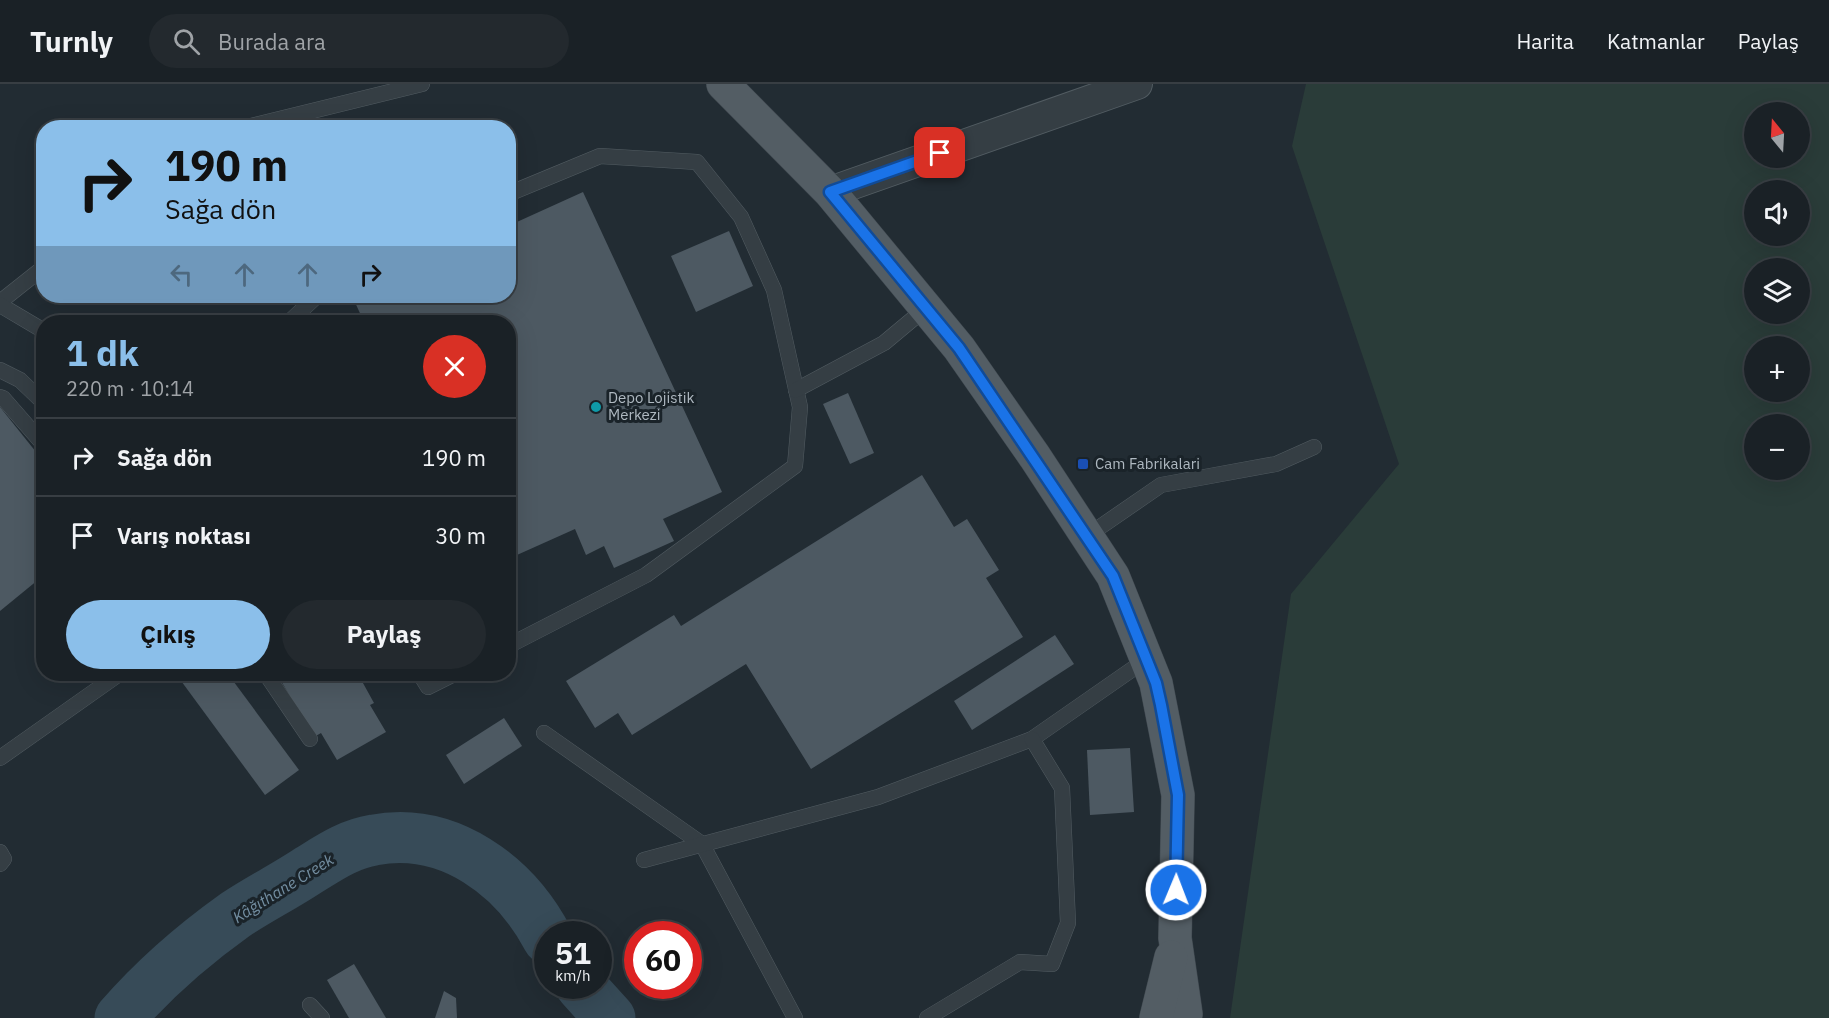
<!DOCTYPE html>
<html lang="tr">
<head>
<meta charset="utf-8">
<style>
  body { margin:0; font-family:"IBM Plex Sans",sans-serif; background:#23292e; color:#f1f3f6; height:100vh; display:flex; flex-direction:column; font-size:22px; white-space:nowrap }
  * { box-sizing:border-box; margin:0 }
  p { font-size:20px; color:#9fa3a7 }
  .icon { flex:none; width:33px; height:33px; fill:none; stroke:currentColor; stroke-width:2; stroke-linecap:round; stroke-linejoin:round }
  .map { position:relative; flex:1; overflow:hidden }
  .drawer { position:absolute; left:36px; top:231px; width:480px; height:366px; display:flex; flex-direction:column; background:#1a2126; border-radius:24px; box-shadow:0 6px 24px #0002,0 0 0 2px #383e43 }
  .drawer>* { flex:none }
  .hud { position:absolute; left:36px; top:36px; width:480px; height:183px; border-radius:24px; box-shadow:0 6px 24px #0002,0 0 0 2px #383e43; background:#8bbfea; color:#111; overflow:hidden }
  .needle { width:39px; rotate:342deg }
  .controls { position:absolute; left:1744px; top:18px; display:grid; gap:12px }
  .controls a { display:grid; place-items:center; width:66px; height:66px; border-radius:50%; background:#1a2126; box-shadow:0 6px 24px #0002,0 0 0 2px #383e43; font-size:30px }
  .speed { position:absolute; left:534px; top:837px; display:flex; gap:12px; font-size:30px; font-weight:700; text-align:center }
  .speed>* { display:grid; place-content:center; width:78px; height:78px; border-radius:50%; background:#1a2126; box-shadow:0 6px 24px #0002,0 0 0 2px #383e43; line-height:1 }
  .speed small { font-size:15px; font-weight:400 }
  .speed .limit { border:9px solid #d22; background:#fff; color:#111 }
  .pin { position:absolute; display:grid; place-items:center; width:51px; height:51px; color:#fff; margin:-26px; border-radius:12px; box-shadow:0 3px 9px #0006 }
  .me { position:absolute; width:66px; margin:-33px; rotate:1deg; stroke-linejoin:round; filter:drop-shadow(0 0 4px #0008) }
  .turn { display:flex; align-items:center; gap:21px; height:126px; padding:0 30px; font-size:27px }
  .turn .icon { width:78px; height:78px; stroke-width:2.5 }
  .turn b { display:block; font-size:42px; line-height:51px }
  .lanes { display:flex; align-items:center; height:57px; padding:0 30px; background:#0003; justify-content:center; gap:30px; direction:ltr }
  .lanes .off { opacity:.35 }
  .round { display:grid; place-items:center; flex:none; width:63px; height:63px; border-radius:32px; background:#23292e }
  .summary { display:flex; align-items:center; justify-content:space-between; height:102px; padding:0 30px }
  h1 { font-size:36px; font-weight:700; line-height:45px; color:#8bbfea }
  .cta { display:flex; gap:12px; margin-top:auto; padding:12px 30px }
  .cta a { flex:1; height:69px; border-radius:36px; background:#8bbfea; color:#111; font-size:24px; font-weight:700; line-height:69px; text-align:center }
  .cta a+a { background:#23292e; color:#f1f3f6 }
  ul { padding:0; list-style:none }
  li { display:flex; align-items:center; gap:18px; height:78px; padding:0 30px; border-top:2px solid #383e43 }
  li div { flex:1 }
  li b { display:block; font-size:22px }
  li em { font-style:normal }
  header { display:flex; align-items:center; gap:36px; box-sizing:border-box; height:84px; padding:0 30px; background:#1a2126; border-bottom:2px solid #383e43 }
  header strong { font-size:28px }
  nav { display:flex; gap:33px; margin-inline-start:auto; font-size:21px }
  .search { width:420px; height:54px; background:#23292e; display:flex; align-items:center; gap:15px; box-sizing:border-box; padding:0 21px; border-radius:33px; color:#9fa3a7; font-size:22px }
  .map>svg:first-child { display:block }
  .green { fill:#2a3c39; fill-rule:evenodd }
  .lines { fill:none; stroke-linecap:round; stroke-linejoin:round }
  .river { stroke:#374b58; stroke-width:51 }
  .building { fill:#4d5962 }
  .lane-casing { stroke:#525c62; stroke-width:16 }
  .street-casing { stroke:#525c62; stroke-width:32 }
  .primary-casing { stroke:#3e474e; stroke-width:34 }
  .lane { stroke:#353e44; stroke-width:15 }
  .street { stroke:#353e44; stroke-width:30 }
  .primary { stroke:#535d64; stroke-width:33 }
  .route-casing { stroke:#114b97; stroke-width:15 }
  .route { stroke:#1a73e8; stroke-width:10 }
  .culture-dot { fill:#0f9aa8; stroke:#1a2329; stroke-width:2 }
  .transit-dot { fill:#1a4fb4; stroke:#1a2329; stroke-width:2 }
  .labels { text-anchor:middle; stroke-width:6; stroke-linejoin:round; paint-order:stroke }
  .poi-label { font-size:15px; fill:#afb9c1; stroke:#1a2329; text-anchor:start }
  .water-label { font-size:16px; font-style:italic; fill:#738ea1; stroke:#1a2329 }
</style>
</head>
<body>
<header>
<strong>Turnly</strong>
<div class="search"><svg class="icon" aria-label="search" viewBox="0 0 24 24"><circle cx="10" cy="10" r="6"/><path d="M15 15l6 6"/></svg>Burada ara</div>
<nav><a>Harita</a><a>Katmanlar</a><a>Paylaş</a></nav>
</header>
<div class="map">
<svg width="1829" height="934" viewBox="0 0 1829 934">
  <rect width="100%" height="100%" fill="#222c33"/>
  <path class="green" d="M1306,0h523v934h-599l61,-424 108,-130 -107,-318zM1755,28h45v46h-45zM1800,106v46h-45v-46zM1800,184v46h-45v-46zM1755,262h45v46h-45zM1755,340h45v46h-45z"/>
  <g class="lines">
    <g class="river">
      <polyline points="581,902 610,934"/>
      <path d="M120,934c33,-38 73,-73 115,-103 24,-16 50,-29 74,-45 21,-13 40,-26 65,-30 75,-14 141,36 174,99"/>
    </g>
  </g>
  <g class="building">
    <polygon points="583,108 722,408 663,435 674,457 614,484 604,462 586,471 575,445 508,475 508,238 364,238 353,214 358,212 508,212 508,142"/>
    <polygon points="729,147 753,202 696,228 671,172"/>
    <polygon points="848,309 874,369 850,380 823,320"/>
    <polygon points="0,323 44,378 44,491 0,527"/>
    <polygon points="922,391 954,443 967,435 999,486 986,494 1023,553 811,685 746,580 632,651 618,629 595,644 566,597 674,531 681,542"/>
    <polygon points="1055,551 1074,580 972,646 954,617"/>
    <polygon points="176,590 228,590 299,686 265,711"/>
    <polygon points="277,590 358,590 374,619 370,621 386,648 337,676 321,649 314,653"/>
    <polygon points="504,634 522,662 464,700 446,671"/>
    <polygon points="1130,664 1134,728 1090,731 1087,666"/>
    <polygon points="354,880 386,934 349,934 327,896"/>
    <polygon points="444,907 456,914 457,934 435,934"/>
  </g>
  <g class="lines">
    <defs>
      <g id="lane">
        <polyline points="243,44 422,0"/>
        <polyline points="508,110 600,72 697,78 741,133 774,206 800,323 795,382 646,491 508,562"/>
        <polyline points="0,218 44,183"/>
        <polyline points="0,221 44,247"/>
        <polyline points="289,238 317,212"/>
        <polyline points="0,286 20,296 44,319"/>
        <polyline points="796,306 884,259 926,224"/>
        <polyline points="0,313 3,314 44,361"/>
        <polyline points="1087,452 1161,401 1276,380 1314,363"/>
        <polyline points="266,590 310,655"/>
        <polyline points="420,590 428,603 454,590"/>
        <polyline points="544,649 702,760 795,934"/>
        <polyline points="0,674 119,590"/>
        <polyline points="0,768 4,775 0,780"/>
        <polyline points="644,776 878,713 1032,655 1147,575"/>
        <polyline points="310,921 322,934"/>
        <polyline points="927,934 1020,878 1052,880 1068,839 1062,704 1032,655"/>
      </g>
      <polyline id="street" points="830,108 1137,0"/>
      <g id="primary">
        <polyline points="723,0 830,108 959,264 1035,373 1113,492 1156,599 1178,711 1175,854 1186,930 1185,934"/>
        <polyline points="1156,934 1171,873"/>
      </g>
    </defs>
    <use href="#lane" class="lane-casing"/>
    <use href="#street" class="street-casing"/>
    <use href="#primary" class="primary-casing"/>
    <use href="#lane" class="lane"/>
    <use href="#street" class="street"/>
    <use href="#primary" class="primary"/>
  </g>
  <g class="lines">
    <defs>
      <polyline id="route" points="940,69 830,108 959,264 1113,492 1156,599 1161,621 1178,711 1176,806"/>
    </defs>
    <use href="#route" class="route-casing"/>
    <use href="#route" class="route"/>
  </g>
  <circle class="culture-dot" cx="596" cy="323" r="6"/>
  <rect class="transit-dot" x="1077" y="374" width="12" height="12" rx="3"/>
  <g class="labels">
    <g class="poi-label">
      <text x="608" y="319">Depo Lojistik<tspan x="608" dy="17">Merkezi</tspan></text>
      <text x="1095" y="385">Cam Fabrikalari</text>
    </g>
    <g class="water-label">
      <text transform="translate(283 804) rotate(-32)" y="6">Kâğıthane Creek</text>
    </g>
  </g>
</svg>
<div class="controls">
<a><svg class="needle" viewBox="-14 -14 28 28"><path d="M0-13l5 13h-10z" fill="#e53935"/><path d="M0 13l5-13h-10z" fill="#9fa3a7"/></svg></a>
<a><svg class="icon" aria-label="sound" viewBox="0 0 24 24"><path d="M4 9h4l5-4v14l-5-4H4zM17 9q2 3 0 6"/></svg></a>
<a><svg class="icon" aria-label="layers" viewBox="0 0 24 24"><path d="M12 4l9 5-9 5-9-5zM3 14l9 5 9-5"/></svg></a>
<a>+</a>
<a>−</a>
</div>
<div class="speed"><div>51<small>km/h</small></div><div class="limit">60</div></div>
<div class="pin" style="left:940px;top:69px;background:#d93025"><svg class="icon" aria-label="arrive" viewBox="0 0 24 24"><path d="M6 21V4h12l-3 4 3 4H6"/></svg></div>
<svg class="me" style="left:1176px;top:806px" viewBox="-20 -20 40 40"><circle r="17" fill="#1a73e8" stroke="#fff" stroke-width="3"/><path d="M0-11L8 9 0 5-8 9z" fill="#fff"/></svg>
<div class="hud">
<div class="turn"><svg class="icon" aria-label="right" viewBox="0 0 24 24"><path d="M7 20v-9h11M14 6l5 5-5 5"/></svg><div><b>190 m</b>Sağa dön</div></div>
<div class="lanes"><svg class="icon off" aria-label="left" viewBox="0 0 24 24"><path d="M17 20v-9H6M10 6l-5 5 5 5"/></svg><svg class="icon off" aria-label="ahead" viewBox="0 0 24 24"><path d="M12 20V5M6 11l6-6 6 6"/></svg><svg class="icon off" aria-label="ahead" viewBox="0 0 24 24"><path d="M12 20V5M6 11l6-6 6 6"/></svg><svg class="icon" aria-label="right" viewBox="0 0 24 24"><path d="M7 20v-9h11M14 6l5 5-5 5"/></svg></div>
</div>
<section class="drawer">
<div class="summary"><div><h1>1 dk</h1><p>220 m · 10:14</p></div><a class="round" style="background:#d93025;color:#fff"><svg class="icon" aria-label="close" viewBox="0 0 24 24"><path d="M6 6l12 12M18 6L6 18"/></svg></a></div>
<ul>
<li><svg class="icon" aria-label="right" viewBox="0 0 24 24"><path d="M7 20v-9h11M14 6l5 5-5 5"/></svg><div><b>Sağa dön</b></div><em>190 m</em></li>
<li><svg class="icon" aria-label="arrive" viewBox="0 0 24 24"><path d="M6 21V4h12l-3 4 3 4H6"/></svg><div><b>Varış noktası</b></div><em>30 m</em></li>
</ul>
<div class="cta"><a>Çıkış</a><a>Paylaş</a></div>
</section>
</div>
</body>
</html>
